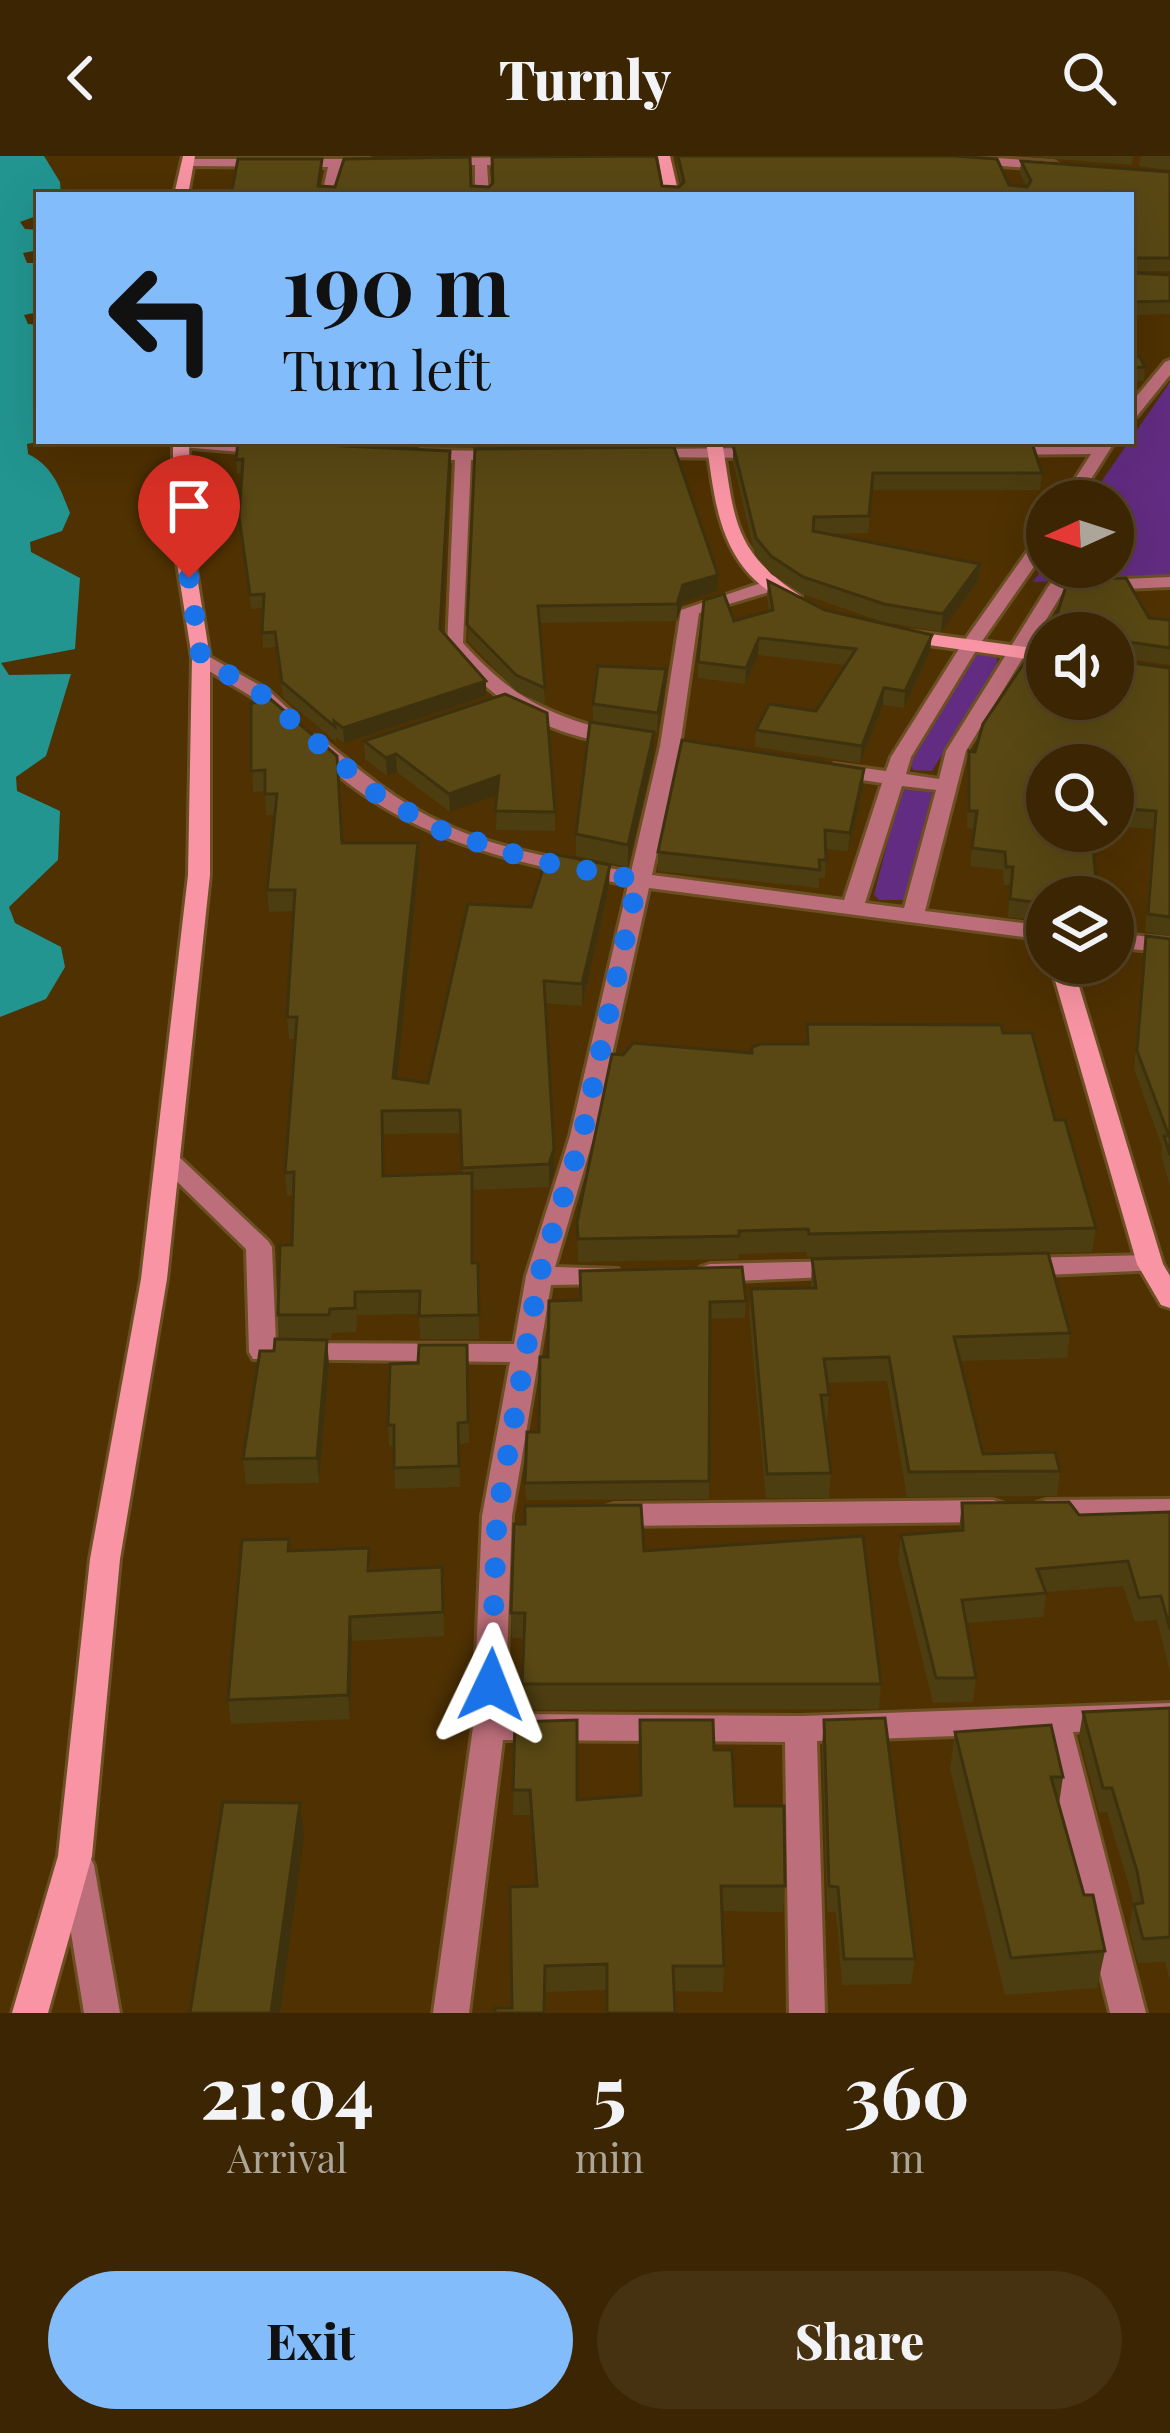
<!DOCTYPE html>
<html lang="en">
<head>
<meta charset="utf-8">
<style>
  body { margin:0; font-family:"Playfair Display",serif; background:#463111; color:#f1f3f6; height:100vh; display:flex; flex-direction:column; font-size:45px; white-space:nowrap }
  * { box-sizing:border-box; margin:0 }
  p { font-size:39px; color:#aca599 }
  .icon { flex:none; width:66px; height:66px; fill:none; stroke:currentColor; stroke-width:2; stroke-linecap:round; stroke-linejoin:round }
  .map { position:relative; height:1857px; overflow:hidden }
  .details { display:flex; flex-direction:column; background:#3b2502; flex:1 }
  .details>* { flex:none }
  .banner { position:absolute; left:36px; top:36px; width:1098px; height:252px; border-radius:0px; box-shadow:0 12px 48px #0002,0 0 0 3px #544224; background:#82bcfa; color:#111; overflow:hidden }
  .needle { width:78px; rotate:267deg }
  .controls { position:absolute; left:1026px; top:324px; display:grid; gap:24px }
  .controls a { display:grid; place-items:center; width:108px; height:108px; border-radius:50%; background:#3b2502; box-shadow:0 12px 48px #0002,0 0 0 3px #544224; font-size:60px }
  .pin { position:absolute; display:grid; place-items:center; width:102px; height:102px; color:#fff; margin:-123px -51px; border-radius:50% 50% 50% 0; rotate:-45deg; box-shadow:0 0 12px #0007 }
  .pin .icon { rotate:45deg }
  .me { position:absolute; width:132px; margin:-66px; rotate:2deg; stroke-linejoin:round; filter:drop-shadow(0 0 9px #0008) }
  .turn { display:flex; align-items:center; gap:42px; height:252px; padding:0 48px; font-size:54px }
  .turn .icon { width:156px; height:156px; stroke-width:2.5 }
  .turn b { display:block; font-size:84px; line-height:102px }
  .eta { display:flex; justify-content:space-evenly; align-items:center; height:204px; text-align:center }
  .eta b { font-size:72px; font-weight:800; line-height:84px }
  .button { display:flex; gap:24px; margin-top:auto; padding:24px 48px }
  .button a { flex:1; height:138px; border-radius:72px; background:#82bcfa; color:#111; font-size:48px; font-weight:800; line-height:138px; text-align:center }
  .button a+a { background:#463111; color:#f1f3f6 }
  header { display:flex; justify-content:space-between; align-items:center; height:156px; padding:0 48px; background:#3b2502; font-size:54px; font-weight:800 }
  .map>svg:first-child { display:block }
  .green { fill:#622c82 }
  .water { fill:#229590 }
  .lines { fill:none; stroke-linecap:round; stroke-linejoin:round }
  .street-casing { stroke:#6c4f23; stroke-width:6 }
  .secondary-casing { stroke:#6c4f23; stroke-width:6 }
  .street { fill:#bc6e7a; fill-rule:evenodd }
  .secondary { fill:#f894a3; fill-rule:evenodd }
  .wall { fill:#4d3e11; fill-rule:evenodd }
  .shaded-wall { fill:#3e320e }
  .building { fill:#594814; stroke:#3e320e; stroke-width:3 }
  .route { stroke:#1a73e8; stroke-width:21; stroke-dasharray:0 37.8 }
</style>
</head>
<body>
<header><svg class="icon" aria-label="back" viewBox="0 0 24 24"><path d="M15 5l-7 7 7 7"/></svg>Turnly<svg class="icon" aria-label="search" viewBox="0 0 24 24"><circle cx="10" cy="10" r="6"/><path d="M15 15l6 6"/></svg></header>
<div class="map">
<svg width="1170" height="1857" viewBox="0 0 1170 1857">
  <rect width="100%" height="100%" fill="#4f3102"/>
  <g class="green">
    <polygon points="1170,226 1170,420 1033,426 1047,406 1047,411 1113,411 1113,345 1088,345"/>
    <polygon points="990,498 997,502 997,509 932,615 913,614 910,607 916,588 974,499"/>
    <polygon points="923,630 932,637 904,744 879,744 874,739 901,633"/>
  </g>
  <path class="water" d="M0,0h44l16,26 1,13h-22v20l-19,7 5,7 14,1v20l-16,3 4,10h12v49l-15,3 4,9 11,1v116h4l-16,3 1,10c25,12 32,34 42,59l-8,18 -32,11 1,10 49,26 -5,71 -74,14 8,12 62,-1 -25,82 -30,21 1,14 43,20 -2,49 -49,47 6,16 46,24 4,20 -19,32 -46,18z"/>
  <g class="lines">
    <defs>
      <g id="street">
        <polygon points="969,0 1054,6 1060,10 1054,14 965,7 965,1"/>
        <polygon points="520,1 524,2 524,8 487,9 489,39 475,39 475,9 441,10 435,6 441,2"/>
        <polygon points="190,3 370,3 376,7 370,11 341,11 336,39 322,39 328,11 186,10 186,4"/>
        <polygon points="1170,204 1170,219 1137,260 1131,262 1131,247 1165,206"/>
        <polygon points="227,285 265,288 273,293 265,298 181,291 173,286"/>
        <polygon points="1099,285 1114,287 1077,345 1061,345 1091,298 1002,299 994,294 1002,289 1097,288"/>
        <polygon points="648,293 763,292 771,297 763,302 642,301 640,298"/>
        <path d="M420,294l85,1 8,5 -8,5 -34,-1 -8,183c52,58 91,75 165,92v8c-16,2 -32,-2 -47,-6 -57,-15 -95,-46 -134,-89l8,-188 -41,-2 -2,-3z"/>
        <path d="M1047,375v17l-67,96 -69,113 -5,17 33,5 7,-28 102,-164 3,-4h12l3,4 -100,164 -41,160 122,15v14l-398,-52 -55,248 -39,131 63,2 4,6 -4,6 -9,3 -58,1 -39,231 -7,198 296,2 369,-13v26l-97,3 73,281h-36l-68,-280 -225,8 8,272h-36l-4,-271 -282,-2 -34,273h-36l40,-286 9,-211 28,-154 -257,-3 -4,-7 -3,-103 -90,-88 3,-6h18l91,86 4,6 4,96 238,1 12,-68 44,-140 58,-251c-118,-23 -241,-49 -324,-143l10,-6 7,2c38,32 76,64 121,85 58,28 126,37 189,49l29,-126 21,-136 83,-28h12v8l-77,23 -19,133 -28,129 192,25 38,-117 -48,-7 -10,-6 10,-6 52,7 5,-14 71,-113 79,-112zM902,630l34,4 -32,118 -39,-5z"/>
        <polygon points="1170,421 1170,431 1100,434 1091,429 1100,424"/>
        <polygon points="201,496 268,534 295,559 295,567 281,567 254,542 194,506 192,502"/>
        <polygon points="1113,777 1170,783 1170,797 1113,791"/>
        <polygon points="1150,1099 1159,1102 1163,1108 1159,1114 1022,1120 1009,1111 1022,1102"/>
        <polygon points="843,1105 852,1108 856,1114 852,1120 710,1126 701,1123 697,1117 701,1111 710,1108"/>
        <polygon points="1170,1343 1170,1365 1046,1366 1036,1363 1031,1355 1036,1347 1046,1344"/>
        <polygon points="993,1344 1003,1347 1008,1355 1003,1363 993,1366 614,1370 604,1367 599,1359 604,1351 614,1348"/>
        <polygon points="77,1695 89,1699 94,1709 120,1857 84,1857 60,1709 65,1699"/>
      </g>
      <g id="secondary">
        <polygon points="183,0 195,0 188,39 174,39"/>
        <polygon points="658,0 670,0 679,39 665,39"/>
        <polygon points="173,285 189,285 191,382 210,502 210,719 167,1123 120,1403 92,1700 48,1857 12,1857 58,1700 90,1403 141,1123 188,719 192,502 173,382"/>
        <path d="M706,285h16c13,77 9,109 79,155v8c-13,1 -23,-6 -34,-14 -50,-37 -52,-93 -61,-149z"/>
        <polygon points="901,474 1047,494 1047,506 894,484 892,480"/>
        <polygon points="1050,807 1072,807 1163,1108 1170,1120 1170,1152 1161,1149 1137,1108"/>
      </g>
    </defs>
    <use href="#street" class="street-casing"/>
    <use href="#secondary" class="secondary-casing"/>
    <use href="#street" class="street"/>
    <use href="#secondary" class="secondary"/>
  </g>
  <g class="wall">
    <polygon points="677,0 1027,31 1020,17 1021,5 1170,16 1170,115 1131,115 231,39 322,3 320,30 335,31 679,31 681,29 677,11"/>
    <polygon points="1015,0 1133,0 1132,9"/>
    <polygon points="1141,0 1170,0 1170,14 1139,10"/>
    <polygon points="1131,117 1170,119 1170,158 1131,159"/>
    <polygon points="1131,200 1145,211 1144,225 1131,225"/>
    <polygon points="451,285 662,285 662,289 451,288"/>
    <polygon points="728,285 930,285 728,288"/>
    <polygon points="733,289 1042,317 1040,334 872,334 868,377 829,378 980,408 978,425 941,476 883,466 802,438 771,418 755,399 733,306"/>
    <polygon points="475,293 717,435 683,446 677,465 539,467 545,549 517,536 468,485"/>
    <polygon points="236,304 450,308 441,474 486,525 486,540 344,587 336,581 336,586 283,541 276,491 263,492 263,452 251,453 241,374 242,317 237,317"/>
    <polygon points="1113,394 1116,399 1113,419 1070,422 1072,411 1113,411"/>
    <polygon points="768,425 825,454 930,495 904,552 883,549 860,607 755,591 756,574 816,555 846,509 758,499 745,528 698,522 698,506 734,465 769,455 767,441"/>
    <polygon points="1149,462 1170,464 1170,509 1114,501 1115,505 1170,512 1170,780 1145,776 1153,673 1113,670 1113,609 1047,609 1047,766 1008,761 1010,729 1004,729 1003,714 970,710 974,673 967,672 969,595 975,596 1042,504"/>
    <polygon points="666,513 665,532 657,577 654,576 654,598 628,711 576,700 576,678 593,567 593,548"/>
    <path d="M251,548l91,139 77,21 -22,214 31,5 103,-176 78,-21 -27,120 -37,-3 9,146v23l-5,15 -77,3 1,73h5l1,76h-59l-1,-25 -62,1 -1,17 -24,1 -1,6h-51l-2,-24 14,-70 2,-50 -7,1 -2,-23 10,-134h-6l-2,-22 7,-106 -25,1 -2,-22 8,-75h-9l-1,-24 -12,1zM461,977l1,40 -78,3 -1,-42z"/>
    <polygon points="364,585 555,656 555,675 496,674 497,639 450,656 397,616 387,620 365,603"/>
    <polygon points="863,631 848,695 826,693 825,722 819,722 819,732 658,715 658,696"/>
    <polygon points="1146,780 1170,783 1170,1030 1161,999 1162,991 1134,913"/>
    <polygon points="807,868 1003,877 1055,964 1096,1072 1092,1096 807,1101 806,1096 739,1098 738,1103 578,1106 577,1066 752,897 806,888"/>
    <polygon points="812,1103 1070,1177 1067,1202 960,1205 983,1298 1060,1315 1057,1340 907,1341 887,1225 827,1227 829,1239 827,1264 824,1264 831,1317 829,1342 766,1342 749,1157 751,1133 811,1132"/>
    <polygon points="580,1115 746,1145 745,1162 710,1163 709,1343 526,1344 525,1327 539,1276 548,1201 580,1144"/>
    <polygon points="467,1189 469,1287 459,1288 460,1331 395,1333 394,1290 389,1290 388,1269 418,1207"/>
    <polygon points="329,1208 319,1327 246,1328 243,1303"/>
    <polygon points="962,1347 1079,1359 1170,1356 1170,1516 1157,1464 1135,1466 1123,1430 1046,1436 1043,1461 966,1467 976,1522 973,1546 933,1547 898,1403 901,1379 959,1375"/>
    <polygon points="369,1392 371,1415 442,1411 444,1480 352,1485 350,1563 231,1568 228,1544 290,1395"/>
    <polygon points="644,1395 881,1528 879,1553 522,1554 524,1482 512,1482 511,1457"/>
    <polygon points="1170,1552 1170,1825 1165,1806 1138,1807 1129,1772 1133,1749 1132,1740 1107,1656 1099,1656 1079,1580 1083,1556"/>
    <polygon points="824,1564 915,1803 911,1828 842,1829 836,1756 827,1756 822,1589"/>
    <polygon points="515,1566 577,1644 640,1639 714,1594 735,1650 785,1730 783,1756 722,1755 724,1810 723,1836 607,1834 546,1836 512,1852 536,1730 530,1659 513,1659"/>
    <polygon points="955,1576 1063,1621 1059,1648 1084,1739 1105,1795 1097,1832 1005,1839 950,1613"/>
  </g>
  <g class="shaded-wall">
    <polygon points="450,295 450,308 441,488 440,473"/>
    <polygon points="980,408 978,425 941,476 943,458"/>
    <polygon points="718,419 717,435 683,446 677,465 677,448 683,429"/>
    <polygon points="932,479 930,495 904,552 905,535"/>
    <polygon points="759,482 758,499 745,528 746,512"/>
    <polygon points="666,513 665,532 657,577 658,557"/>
    <polygon points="486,525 486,540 344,587 343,572"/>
    <polygon points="884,532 883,549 860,607 862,590"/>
    <polygon points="654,576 654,598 628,711 628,689"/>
    <polygon points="396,598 397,616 387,620 386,602"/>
    <polygon points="864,613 863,631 848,695 850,677"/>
    <polygon points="499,620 500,638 450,656 449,638"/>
    <polygon points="418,687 419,708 395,944 393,922"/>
    <polygon points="610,709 609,730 582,850 582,828"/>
    <polygon points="554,993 554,1016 549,1031 549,1008"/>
    <polygon points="327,1184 329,1208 319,1327 317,1302"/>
    <polygon points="350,1461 352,1485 350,1563 348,1539"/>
    <polygon points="300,1647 304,1680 280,1857 271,1857"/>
  </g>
  <g class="building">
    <polygon points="656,0 662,30 679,31 684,26 678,0 955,0 997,3 1009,29 1027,31 1031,25 1021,5 1170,16 1170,102 1133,102 1131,110 1131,39 231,39 238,3 322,3 318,30 335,31 344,3 470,1 471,30 489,31 493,27 492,1"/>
    <polygon points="1131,117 1170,119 1170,145 1131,146"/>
    <polygon points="1131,200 1140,201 1145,211 1131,212"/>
    <polygon points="238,285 450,295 440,473 486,525 343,572 334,565 335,571 282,526 275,476 262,477 264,438 250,439 239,360 243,303 236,304"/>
    <polygon points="1032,287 1042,317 873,317 869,360 814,361 813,375 980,408 943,458 884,448 803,421 771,400 756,382 733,289"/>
    <polygon points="674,291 718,419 683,429 677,448 538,450 545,532 516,519 467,469 475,293"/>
    <polygon points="1126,422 1149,462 1170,464 1170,492 1116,484 1113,487 1113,477 1051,477 1068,424"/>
    <polygon points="768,425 825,454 932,479 905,535 884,532 862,590 756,574 769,548 816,555 856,493 759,482 746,512 698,506 704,444 724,438 734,465 773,454"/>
    <polygon points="1045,493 1047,493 1047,543 1113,543 1113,498 1115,505 1170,512 1170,761 1148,758 1156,655 1113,652 1113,609 1047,609 1047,675 1092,675 1097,741 1047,741 1047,748 1010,743 1013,711 1006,711 1005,696 972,692 977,655 969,655 969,595 975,596 983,568 1028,501 1042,504"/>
    <polygon points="598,510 666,513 658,557 593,548"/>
    <polygon points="505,538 547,557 555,656 495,655 499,620 449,638 396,598 386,602 364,585"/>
    <polygon points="268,541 337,600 342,687 418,687 393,922 428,927 468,748 531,751 548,697 610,709 582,828 544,825 554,993 549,1008 462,1012 460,954 382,955 383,1020 472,1017 472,1107 478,1107 479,1159 419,1160 420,1135 355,1136 355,1152 330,1153 329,1159 278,1159 280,1089 292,1089 294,1016 285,1017 297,861 287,861 295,734 267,734 277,638 265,638 265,614 251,615 251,548"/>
    <polygon points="590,566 654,576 628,689 576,678"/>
    <polygon points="682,584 864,613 850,677 825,674 826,704 819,704 820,714 658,696"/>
    <polygon points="1146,780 1170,783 1170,999 1164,980 1169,980 1137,895"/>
    <polygon points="807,868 1001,869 1003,877 1032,877 1055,964 1065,964 1096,1072 809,1078 808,1073 739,1075 739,1080 578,1083 577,1066 612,898 623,899 633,887 752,897 752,891 761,888 808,888"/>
    <polygon points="1048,1097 1070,1177 954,1181 983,1298 1055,1296 1060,1315 909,1316 889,1201 824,1203 829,1239 821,1239 831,1317 767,1318 751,1133 816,1132 812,1103"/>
    <polygon points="742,1111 746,1145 710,1146 709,1325 525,1327 527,1276 539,1276 540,1201 548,1201 549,1145 581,1144 580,1115"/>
    <polygon points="275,1183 327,1184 317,1302 243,1303 260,1195 274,1195"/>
    <polygon points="419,1189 467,1189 468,1266 458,1267 459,1310 394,1312 394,1269 388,1269 390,1208 418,1207"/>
    <polygon points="1069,1346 1079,1359 1170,1356 1170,1473 1161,1440 1139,1442 1128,1405 1037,1413 1046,1437 962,1444 976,1522 936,1522 901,1379 963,1374 962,1347"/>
    <polygon points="641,1349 644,1395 863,1380 881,1528 522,1528 525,1457 511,1457 514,1368 525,1368 525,1350"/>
    <polygon points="289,1383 288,1395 369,1392 368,1415 442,1411 443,1456 350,1461 348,1539 228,1544 242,1384"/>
    <polygon points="1170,1552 1170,1781 1143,1783 1134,1748 1143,1747 1137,1715 1112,1632 1103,1632 1083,1556"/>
    <polygon points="885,1562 915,1803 844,1803 838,1731 829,1730 824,1564"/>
    <polygon points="577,1564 577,1644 641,1639 640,1564 713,1564 714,1594 732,1594 735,1650 784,1650 785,1730 721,1730 724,1810 673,1810 675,1857 607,1857 607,1808 545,1810 544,1857 495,1857 495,1852 512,1852 510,1731 537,1730 530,1634 513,1634 515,1566"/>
    <polygon points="1051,1569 1063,1621 1051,1621 1084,1739 1093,1739 1105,1795 1011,1802 955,1576"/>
    <polygon points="223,1646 300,1647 271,1857 190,1857"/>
  </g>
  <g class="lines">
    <polyline class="route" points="189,422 201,502 261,538 375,637 437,673 532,704 638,724 582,980 539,1120 497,1360 491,1529"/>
  </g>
</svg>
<div class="controls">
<a><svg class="needle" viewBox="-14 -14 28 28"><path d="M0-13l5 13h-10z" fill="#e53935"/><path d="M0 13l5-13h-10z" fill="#aca599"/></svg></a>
<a><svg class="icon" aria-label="sound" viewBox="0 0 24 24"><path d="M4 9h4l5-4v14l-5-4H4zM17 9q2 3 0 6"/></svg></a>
<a><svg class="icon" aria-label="search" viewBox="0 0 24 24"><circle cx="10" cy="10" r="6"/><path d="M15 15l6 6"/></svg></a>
<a><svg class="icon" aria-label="layers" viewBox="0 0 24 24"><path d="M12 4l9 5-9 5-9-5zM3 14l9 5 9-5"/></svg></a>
</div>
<div class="pin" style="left:189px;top:422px;background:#d93025"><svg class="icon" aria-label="arrive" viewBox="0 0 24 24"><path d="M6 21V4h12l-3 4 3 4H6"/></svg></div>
<svg class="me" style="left:491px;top:1529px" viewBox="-20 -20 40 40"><path d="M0-17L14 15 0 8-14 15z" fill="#1a73e8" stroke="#fff" stroke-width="4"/></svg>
<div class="banner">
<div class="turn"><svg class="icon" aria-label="left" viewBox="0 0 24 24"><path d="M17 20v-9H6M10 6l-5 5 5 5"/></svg><div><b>190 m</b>Turn left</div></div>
</div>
</div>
<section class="details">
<div class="eta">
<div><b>21:04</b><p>Arrival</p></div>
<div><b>5</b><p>min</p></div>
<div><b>360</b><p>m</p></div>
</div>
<div class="button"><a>Exit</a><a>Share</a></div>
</section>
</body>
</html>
